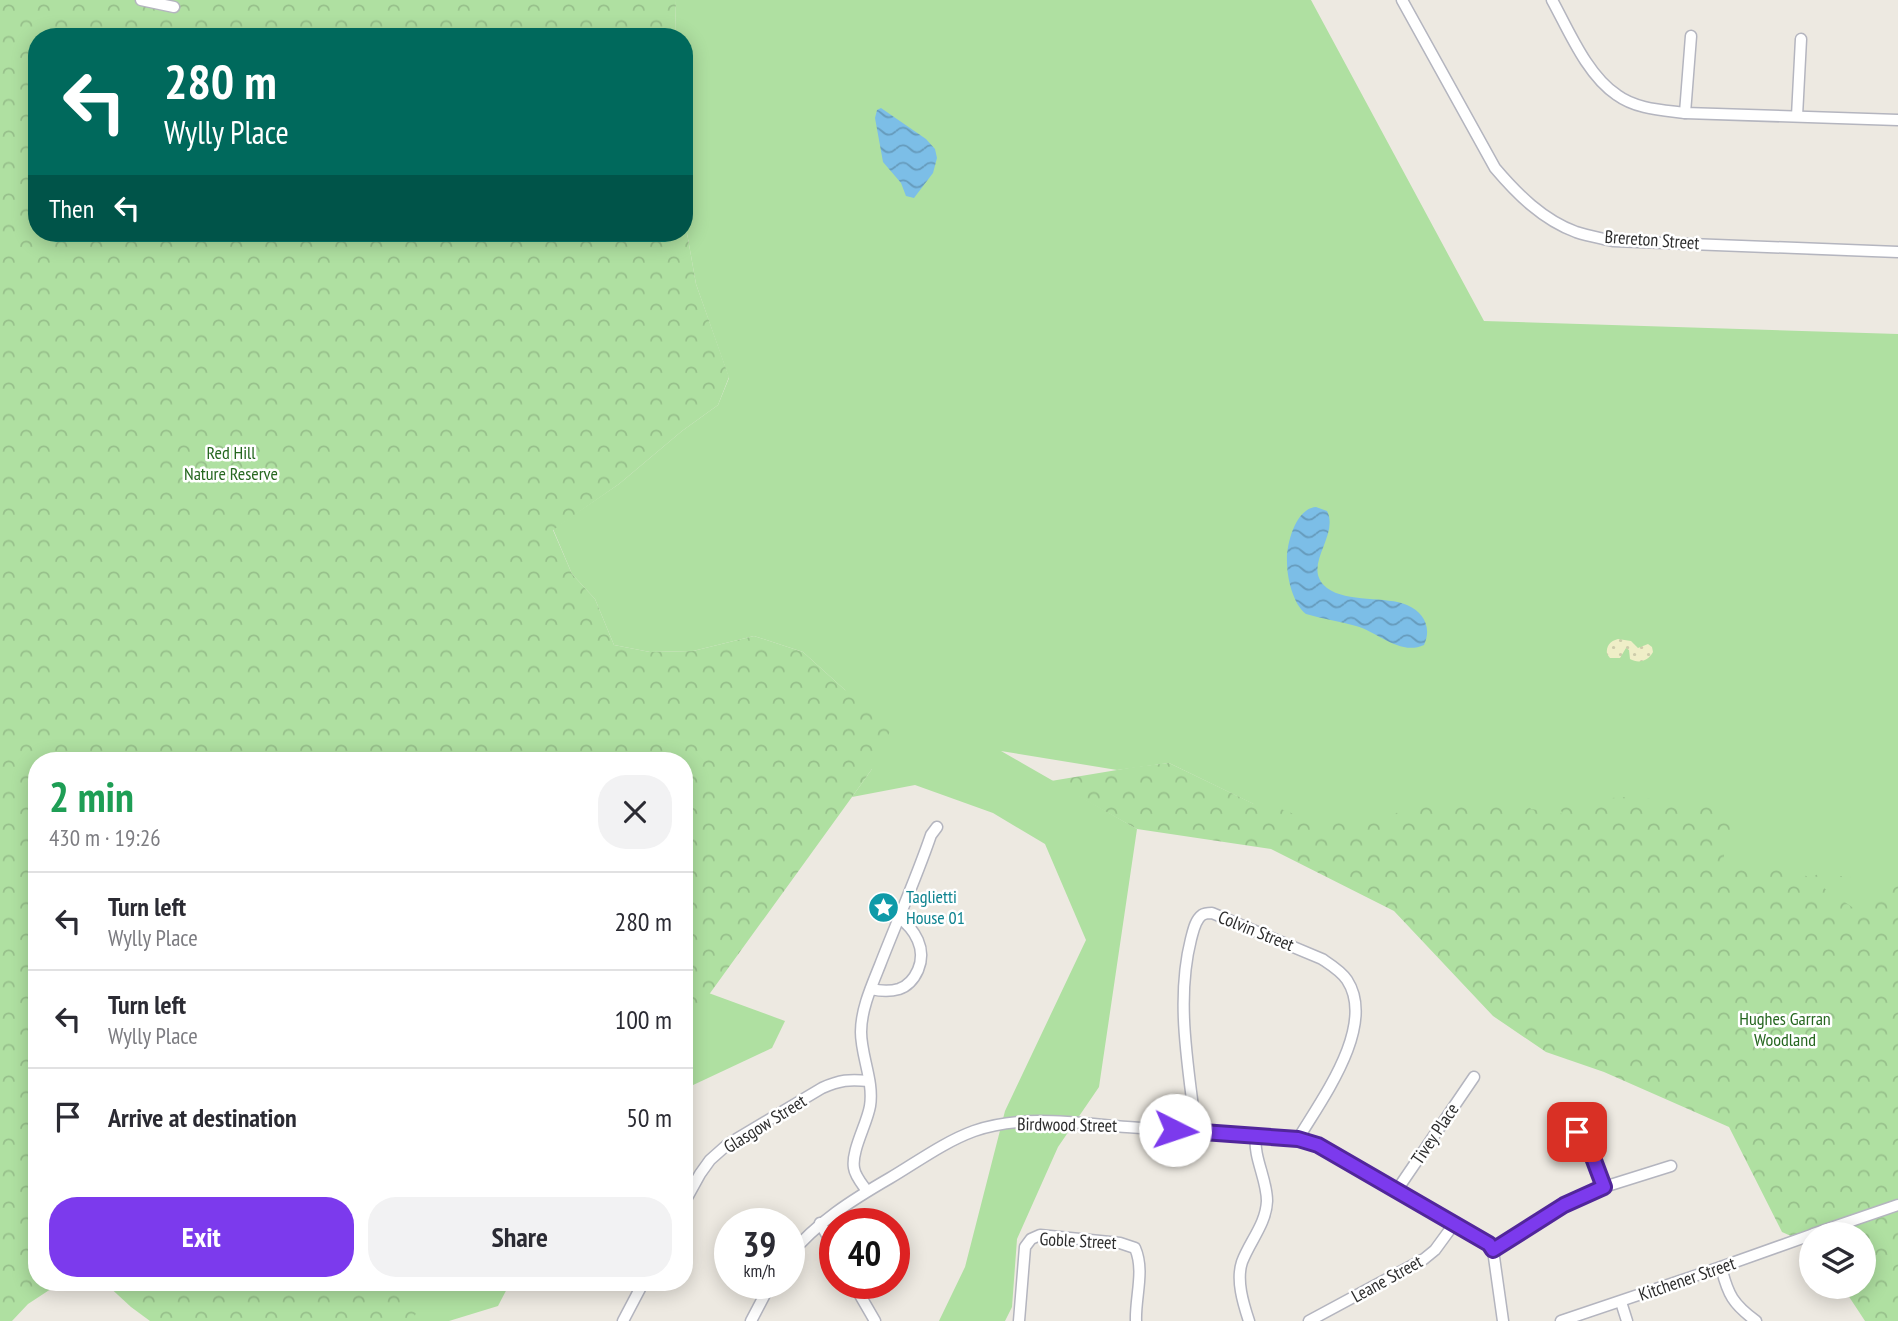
<!DOCTYPE html>
<html lang="en">
<head>
<meta charset="utf-8">
<style>
  body { margin:0; font-family:"PT Sans Narrow",sans-serif; background:#f2f2f3; color:#2b2b33; height:100vh; display:flex; flex-direction:column; font-size:26px; white-space:nowrap }
  * { box-sizing:border-box; margin:0 }
  p { font-size:23px; color:#7c7c81 }
  .icon { flex:none; width:38px; height:38px; fill:none; stroke:currentColor; stroke-width:2; stroke-linecap:round; stroke-linejoin:round }
  .map { position:relative; flex:1; overflow:hidden }
  .panel { position:absolute; left:28px; top:752px; width:665px; height:539px; display:flex; flex-direction:column; background:#fff; border-radius:28px; box-shadow:0 4px 18px #0003 }
  .panel>* { flex:none }
  .top-card { position:absolute; left:28px; top:28px; width:665px; height:214px; border-radius:28px; box-shadow:0 4px 18px #0003; background:#00695c; color:#fff; overflow:hidden }
  .buttons { position:absolute; left:1799px; top:1222px; display:grid; gap:14px }
  .buttons a { display:grid; place-items:center; width:77px; height:77px; border-radius:50%; background:#fff; box-shadow:0 4px 18px #0003; font-size:35px }
  .speed { position:absolute; left:714px; top:1208px; display:flex; gap:14px; font-size:35px; font-weight:700; text-align:center }
  .speed>* { display:grid; place-content:center; width:91px; height:91px; border-radius:50%; background:#fff; box-shadow:0 4px 18px #0003; line-height:1 }
  .speed small { font-size:18px; font-weight:400 }
  .speed .limit { border:10px solid #d22; background:#fff; color:#111 }
  .pin { position:absolute; display:grid; place-items:center; width:60px; height:60px; color:#fff; margin:-30px; border-radius:14px; box-shadow:0 4px 10px #0006 }
  .me { position:absolute; width:77px; margin:-38px; rotate:94deg; stroke-linejoin:round; filter:drop-shadow(0 0 5px #0008) }
  .turn { display:flex; align-items:center; gap:24px; height:147px; padding:0 21px; font-size:32px }
  .turn .icon { width:91px; height:91px; stroke-width:2.5 }
  .turn b { display:block; font-size:49px; line-height:60px }
  .then { display:flex; align-items:center; height:66px; padding:0 21px; background:#0003; gap:14px; font-size:26px }
  .round { display:grid; place-items:center; flex:none; width:74px; height:74px; border-radius:28px; background:#f2f2f3 }
  .head { display:flex; align-items:center; justify-content:space-between; height:119px; padding:0 21px }
  h1 { font-size:42px; font-weight:800; line-height:52px; color:#1e9e55 }
  .cta { display:flex; gap:14px; margin-top:auto; padding:14px 21px }
  .cta a { flex:1; height:80px; border-radius:28px; background:#7c3aed; color:#fff; font-size:28px; font-weight:800; line-height:80px; text-align:center }
  .cta a+a { background:#f2f2f3; color:#2b2b33 }
  ul { padding:0; list-style:none }
  li { display:flex; align-items:center; gap:21px; height:98px; padding:0 21px; border-top:2px solid #e1e1e2 }
  li div { flex:1 }
  li b { display:block; font-size:26px }
  li em { font-style:normal }
  .map>svg:first-child { display:block }
  .grass { fill:#afe0a1 }
  .forest { fill:url(#forest-crowns) }
  .sand { fill:url(#sand-dots) }
  .water { fill:url(#water-waves) }
  .lines { fill:none; stroke-linecap:round; stroke-linejoin:round }
  .minor-casing { stroke:#b4b5bf; stroke-width:13 }
  .minor { stroke:#fff; stroke-width:10 }
  .route-casing { stroke:#51269a; stroke-width:18 }
  .route { stroke:#7c3aed; stroke-width:12 }
  .labels { text-anchor:middle; stroke-width:5; stroke-linejoin:round; paint-order:stroke }
  .street-label { font-size:18px; fill:#2d2d2d; stroke:#fff }
  .park-label { font-size:18px; fill:#266720; stroke:#fff }
  .culture-label { font-size:18px; fill:#0d838f; stroke:#fff; text-anchor:start }
</style>
</head>
<body>
<div class="map">
<svg width="1898" height="1321" viewBox="0 0 1898 1321">
  <defs>
    <pattern id="forest-crowns" width="20" height="18" patternUnits="userSpaceOnUse" patternTransform="scale(1.75)"><rect width="20" height="18" fill="#afe0a1"/><path d="M2 6a3 3 0 1 1 6 0M12 15a3 3 0 1 1 6 0" fill="none" stroke="#97c08b"/></pattern>
    <pattern id="sand-dots" width="8" height="8" patternUnits="userSpaceOnUse" patternTransform="scale(1.75)"><rect width="8" height="8" fill="#efeec7"/><path d="M2 2h.1M6 6h.1" fill="none" stroke="#cdccab" stroke-width="1.8" stroke-linecap="round"/></pattern>
    <pattern id="water-waves" width="16" height="10" patternUnits="userSpaceOnUse" patternTransform="scale(1.75)"><rect width="16" height="10" fill="#7cbee7"/><path d="M0 5q4-4 8 0t8 0" fill="none" stroke="#669bbc"/></pattern>
  </defs>
  <rect width="100%" height="100%" fill="#ede9e1"/>
  <g class="grass">
    <polygon points="676,0 1311,0 1484,321 1898,334 1898,933 1346,849 1169,763 1117,770 1001,751 1137,829 1099,1087 1058,1147 1017,1239 1012,1307 1005,1321 939,1321 965,1267 1005,1111 1086,940 1045,844 993,813 915,785 852,797 872,769 845,690 803,652 754,636 693,651 650,652 614,645 595,599 572,574 553,529 619,484 682,431 718,405 729,378 696,284 684,216 684,37 675,37"/>
    <polygon points="684,984 785,1021 772,1048 691,1086 684,1087"/>
    <polygon points="242,1283 510,1283 498,1306 449,1321 291,1321"/>
  </g>
  <g class="forest">
    <polygon points="0,0 676,0 675,37 37,37 37,233 684,233 684,216 696,284 729,377 718,405 682,431 619,484 553,530 572,574 595,599 614,645 650,652 693,651 754,636 803,652 845,690 893,725 872,769 852,797 708,996 684,1017 684,761 37,761 37,1283 60,1283 28,1304 12,1321 0,1321"/>
    <polygon points="1169,763 1254,804 1255,799 1299,816 1386,818 1411,806 1523,800 1531,809 1563,814 1556,802 1625,797 1720,804 1735,822 1724,847 1724,858 1731,865 1772,867 1810,877 1819,874 1851,877 1855,889 1818,884 1852,907 1877,903 1870,884 1892,881 1898,885 1898,900 1889,903 1891,907 1898,907 1898,1321 1865,1321 1842,1286 1864,1286 1864,1234 1811,1234 1811,1245 1782,1232 1729,1127 1604,1072 1546,1052 1493,1016 1394,911 1271,849 1137,829 1051,781 1135,767"/>
    <polygon points="105,1283 427,1283 413,1321 150,1321 131,1307"/>
  </g>
  <path class="sand" d="M1618,639l13,2 7,7 10,-4 4,3 1,5c-5,9 -14,12 -23,7l-1,-9 -3,-2 -6,10h-10l-3,-4c-1,-8 3,-13 11,-15z"/>
  <g class="water">
    <polygon points="881,108 926,139 935,149 937,158 933,173 914,198 906,196 901,183 883,162 875,118 877,110"/>
    <path d="M1316,507l11,4c13,25 -27,56 0,77 20,15 60,8 80,17 17,7 25,23 17,40 -24,11 -46,-13 -68,-19 -17,-5 -34,-7 -50,-12 -13,-10 -19,-36 -19,-52 -1,-18 9,-54 29,-55z"/>
  </g>
  <g class="lines">
    <defs>
      <g id="minor">
        <polyline points="141,0 174,7"/>
        <path d="M1402,0l93,168c22,26 48,52 81,64 12,4 25,6 37,9l285,11"/>
        <path d="M1552,0c17,31 35,75 65,95 19,14 45,15 68,18l213,7"/>
        <polyline points="1685,113 1691,36"/>
        <polyline points="1797,116 1801,39"/>
        <path d="M871,989c9,2 18,3 28,0 9,-3 15,-10 19,-19 9,-21 -3,-41 -20,-53"/>
        <path d="M1196,1132c-7,-63 -21,-130 -5,-193 2,-7 4,-19 11,-24 3,-2 7,-2 10,-2l110,46c9,6 19,12 25,21 30,46 -26,120 -49,159"/>
        <polyline points="1577,1132 1589,1147 1604,1187"/>
        <polyline points="1397,1190 1474,1077"/>
        <path d="M867,1191c-5,-7 -12,-15 -13,-23 -3,-17 13,-44 16,-62 4,-25 -9,-50 -9,-74 0,-23 11,-47 19,-67 17,-44 36,-86 51,-130l6,-8"/>
        <path d="M684,1203l16,-29 10,-14 18,-16 94,-56c18,-8 27,-9 47,-7"/>
        <polyline points="820,1223 835,1249"/>
        <polyline points="1813,1234 1898,1205"/>
        <polyline points="1493,1250 1564,1205 1604,1187 1671,1166"/>
        <path d="M789,1256c28,-34 63,-56 101,-78 27,-16 54,-36 84,-47 49,-17 103,-8 153,-4 57,4 114,8 171,12l20,6 20,10 151,89 4,6 10,71"/>
        <path d="M1721,1267c7,28 12,37 35,54"/>
        <polyline points="853,1283 875,1321"/>
        <polyline points="1621,1302 1627,1321"/>
        <polyline points="623,1321 643,1283"/>
        <polyline points="751,1321 771,1283"/>
        <path d="M1019,1321l6,-74 6,-8 9,-4 80,8 15,5c10,23 0,49 1,73"/>
        <path d="M1249,1321c-6,-18 -13,-41 -7,-59 8,-21 24,-38 25,-61 0,-22 -14,-44 -11,-65"/>
        <polyline points="1309,1321 1424,1259 1435,1250 1454,1224"/>
        <polyline points="1561,1321 1721,1267 1811,1235"/>
      </g>
    </defs>
    <use href="#minor" class="minor-casing"/>
    <use href="#minor" class="minor"/>
  </g>
  <g class="lines">
    <defs>
      <polyline id="route" points="1175,1130 1298,1139 1318,1145 1489,1244 1493,1250 1564,1205 1604,1187 1589,1147 1577,1132"/>
    </defs>
    <use href="#route" class="route-casing"/>
    <use href="#route" class="route"/>
  </g>
  <defs>
    <symbol id="sight-disc" viewBox="-11 -11 22 22"><circle r="9.5" fill="#0f9aa8" stroke="#fff"/><path d="M0-6L1.8-2.2L6-1.7L2.9 1.2L3.7 5.4L0 3.3L-3.7 5.4L-2.9 1.2L-6-1.7L-1.8-2.2Z" fill="#fff"/></symbol>
  </defs>
  <g fill-rule="evenodd">
    <use href="#sight-disc" x="866" y="890" width="35" height="35"/>
  </g>
  <g class="labels">
    <g class="street-label">
      <text transform="translate(1652 240) rotate(4)" y="6">Brereton Street</text>
      <text transform="translate(1256 931) rotate(22)" y="6">Colvin Street</text>
      <text transform="translate(765 1124) rotate(-32)" y="6">Glasgow Street</text>
      <text transform="translate(1067 1125) rotate(1)" y="6">Birdwood Street</text>
      <text transform="translate(1435 1134) rotate(-56)" y="6">Tivey Place</text>
      <text transform="translate(1078 1241) rotate(3)" y="6">Goble Street</text>
      <text transform="translate(1387 1279) rotate(-29)" y="6">Leane Street</text>
      <text transform="translate(1687 1279) rotate(-19)" y="6">Kitchener Street</text>
    </g>
    <g class="park-label">
      <text x="231" y="459">Red Hill<tspan x="231" dy="21">Nature Reserve</tspan></text>
      <text x="1785" y="1025">Hughes Garran<tspan x="1785" dy="21">Woodland</tspan></text>
    </g>
    <g class="culture-label">
      <text x="906" y="903">Taglietti<tspan x="906" dy="21">House 01</tspan></text>
    </g>
  </g>
</svg>
<div class="buttons">
<a><svg class="icon" aria-label="layers" viewBox="0 0 24 24"><path d="M12 4l9 5-9 5-9-5zM3 14l9 5 9-5"/></svg></a>
</div>
<div class="speed"><div>39<small>km/h</small></div><div class="limit">40</div></div>
<div class="pin" style="left:1577px;top:1132px;background:#d93025"><svg class="icon" aria-label="arrive" viewBox="0 0 24 24"><path d="M6 21V4h12l-3 4 3 4H6"/></svg></div>
<svg class="me" style="left:1175px;top:1130px" viewBox="-20 -20 40 40"><circle r="19" fill="#fff"/><path d="M0-13L10 11 0 6-10 11z" fill="#7c3aed"/></svg>
<div class="top-card">
<div class="turn"><svg class="icon" aria-label="left" viewBox="0 0 24 24"><path d="M17 20v-9H6M10 6l-5 5 5 5"/></svg><div><b>280 m</b>Wylly Place</div></div>
<div class="then">Then<svg class="icon" aria-label="left" viewBox="0 0 24 24"><path d="M17 20v-9H6M10 6l-5 5 5 5"/></svg></div>
</div>
<section class="panel">
<div class="head"><div><h1>2 min</h1><p>430 m · 19:26</p></div><a class="round"><svg class="icon" aria-label="close" viewBox="0 0 24 24"><path d="M6 6l12 12M18 6L6 18"/></svg></a></div>
<ul>
<li><svg class="icon" aria-label="left" viewBox="0 0 24 24"><path d="M17 20v-9H6M10 6l-5 5 5 5"/></svg><div><b>Turn left</b><p>Wylly Place</p></div><em>280 m</em></li>
<li><svg class="icon" aria-label="left" viewBox="0 0 24 24"><path d="M17 20v-9H6M10 6l-5 5 5 5"/></svg><div><b>Turn left</b><p>Wylly Place</p></div><em>100 m</em></li>
<li><svg class="icon" aria-label="arrive" viewBox="0 0 24 24"><path d="M6 21V4h12l-3 4 3 4H6"/></svg><div><b>Arrive at destination</b></div><em>50 m</em></li>
</ul>
<div class="cta"><a>Exit</a><a>Share</a></div>
</section>
</div>
</body>
</html>
